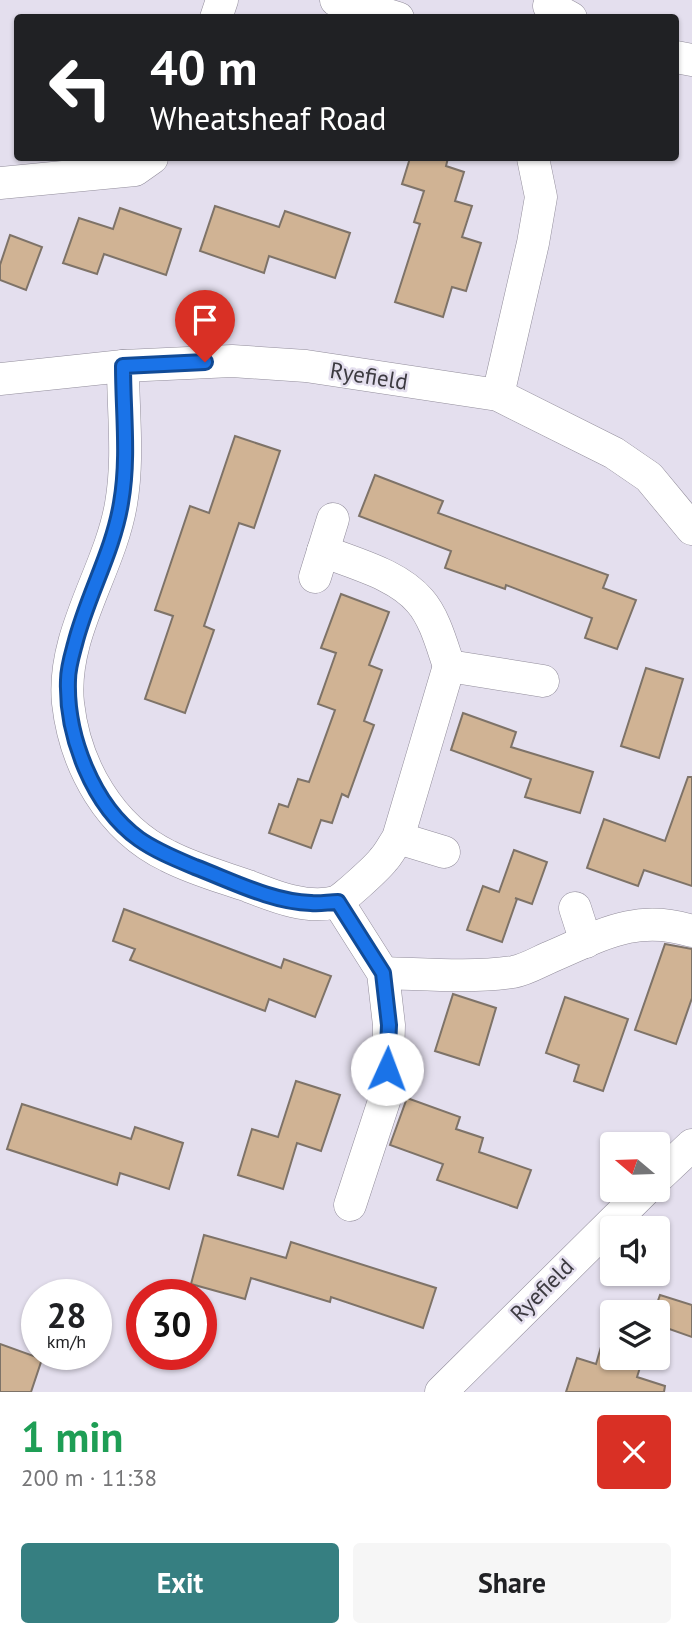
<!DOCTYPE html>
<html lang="en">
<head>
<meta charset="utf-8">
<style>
  body { margin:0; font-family:"PT Sans",sans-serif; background:#f6f6f6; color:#202124; height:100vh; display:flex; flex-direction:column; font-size:26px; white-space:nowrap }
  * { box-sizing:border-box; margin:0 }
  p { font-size:23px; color:#757577 }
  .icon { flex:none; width:38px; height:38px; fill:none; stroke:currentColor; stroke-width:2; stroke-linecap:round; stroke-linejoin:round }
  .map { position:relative; height:1392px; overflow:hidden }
  .sheet { display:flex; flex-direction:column; background:#fff; flex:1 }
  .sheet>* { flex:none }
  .hud { position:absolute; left:14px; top:14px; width:665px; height:147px; border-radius:7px; box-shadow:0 2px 5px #0004; background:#202124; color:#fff; overflow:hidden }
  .needle { width:46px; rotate:289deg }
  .tools { position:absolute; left:600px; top:1132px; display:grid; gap:14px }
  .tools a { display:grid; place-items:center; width:70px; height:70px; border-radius:7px; background:#fff; box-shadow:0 2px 5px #0004; font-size:35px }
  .speed { position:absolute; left:21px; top:1279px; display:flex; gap:14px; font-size:35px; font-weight:700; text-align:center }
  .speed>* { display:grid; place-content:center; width:91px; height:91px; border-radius:50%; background:#fff; box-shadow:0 2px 5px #0004; line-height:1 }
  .speed small { font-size:18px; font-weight:400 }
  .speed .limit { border:10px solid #d22; background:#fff; color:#111 }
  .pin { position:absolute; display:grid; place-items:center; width:60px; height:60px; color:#fff; margin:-72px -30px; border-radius:50% 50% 50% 0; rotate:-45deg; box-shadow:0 0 7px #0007 }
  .pin .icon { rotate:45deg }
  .me { position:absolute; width:77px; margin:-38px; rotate:2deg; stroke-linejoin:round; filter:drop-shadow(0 0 5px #0008) }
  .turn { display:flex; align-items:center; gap:24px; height:147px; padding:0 21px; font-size:32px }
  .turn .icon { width:91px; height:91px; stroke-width:2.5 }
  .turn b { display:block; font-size:49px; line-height:60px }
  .round { display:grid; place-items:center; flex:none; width:74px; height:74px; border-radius:7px; background:#f6f6f6 }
  .headline { display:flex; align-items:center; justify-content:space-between; height:119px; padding:0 21px }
  h1 { font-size:42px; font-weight:700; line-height:52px; color:#1e9e55 }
  .primary-button { display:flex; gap:14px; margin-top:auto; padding:14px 21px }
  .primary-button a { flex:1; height:80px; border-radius:7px; background:#367f81; color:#fff; font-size:28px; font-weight:700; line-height:80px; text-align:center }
  .primary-button a+a { background:#f6f6f6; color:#202124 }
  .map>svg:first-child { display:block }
  .building { fill:#d0b394; stroke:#7e7368; stroke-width:2 }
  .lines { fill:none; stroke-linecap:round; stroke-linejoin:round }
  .street-casing { stroke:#928d9b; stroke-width:33 }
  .street { stroke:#fff; stroke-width:32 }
  .route-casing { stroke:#114b97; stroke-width:18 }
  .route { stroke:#1a73e8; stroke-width:12 }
  .labels { text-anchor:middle; stroke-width:5; stroke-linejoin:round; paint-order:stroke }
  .street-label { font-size:23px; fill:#3d3b41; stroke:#e4dfee }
</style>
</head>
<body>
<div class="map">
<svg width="692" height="1392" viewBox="0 0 692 1392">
  <rect width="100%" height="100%" fill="#e4dfee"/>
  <g class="building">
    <polygon points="410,158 448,158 446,166 464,172 455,201 472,206 462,237 481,243 466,291 452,287 443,317 395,302 420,224 414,222 424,191 402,184"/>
    <polygon points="215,206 279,227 285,211 350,233 335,278 269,256 264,273 200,251"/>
    <polygon points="120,208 181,229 166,275 104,254 97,274 63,263 79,218 113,229"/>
    <polygon points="10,235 42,247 26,290 0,280 0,265"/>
    <polygon points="235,436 280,451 254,528 239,523 204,626 214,630 185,713 145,699 173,616 155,610 190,506 209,513"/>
    <polygon points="375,475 443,501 438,513 608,575 603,588 636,600 617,649 585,638 592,618 506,585 505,589 445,568 451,551 359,516"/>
    <polygon points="341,594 389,612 369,665 382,670 364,721 374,725 348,797 342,794 332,823 321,820 311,848 269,833 279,804 288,807 298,779 309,782 335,710 318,704 336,653 321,648"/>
    <polygon points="646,668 683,679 659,758 621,746"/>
    <polygon points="463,713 516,732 511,747 593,772 580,813 525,797 531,779 451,750"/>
    <polygon points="688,777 692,777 692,886 644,870 638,886 587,868 604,819 665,841"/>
    <polygon points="514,850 547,862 532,904 515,898 517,899 502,942 467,930 483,886 499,892"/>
    <polygon points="124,909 281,968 284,959 331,976 315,1017 269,999 265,1011 130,960 135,949 113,941"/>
    <polygon points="665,944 692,949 692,998 676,1044 635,1030"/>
    <polygon points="453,994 496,1008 479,1065 435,1051"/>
    <polygon points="565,997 628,1019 603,1091 574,1081 579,1065 546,1053"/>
    <polygon points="296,1081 340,1095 321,1151 297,1143 283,1189 238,1175 252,1129 278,1137"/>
    <polygon points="407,1098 460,1117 456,1129 483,1138 479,1152 531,1170 517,1208 437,1180 443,1164 390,1145"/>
    <polygon points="22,1104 131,1139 135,1127 183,1143 169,1189 120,1173 117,1185 7,1149"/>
    <polygon points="204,1235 286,1258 291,1242 436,1288 423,1328 331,1297 330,1302 251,1278 245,1299 191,1284"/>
    <polygon points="660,1295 692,1305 692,1337 658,1325 658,1312 654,1312"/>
    <polygon points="603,1340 612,1343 612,1358 643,1358 637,1377 665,1386 664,1392 566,1392 577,1358 596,1364"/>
    <polygon points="0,1344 42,1359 31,1392 0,1392"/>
  </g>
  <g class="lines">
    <defs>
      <g id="street">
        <polyline points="336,0 398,18"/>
        <polyline points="549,6 571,18"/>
        <polyline points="216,18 222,0"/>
        <polyline points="676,57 692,60"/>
        <polyline points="0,183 135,170 152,158"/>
        <path d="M123,366c0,47 6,92 -2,138 -11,66 -60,130 -53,199 7,63 42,125 100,153 25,13 54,21 80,30 26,10 59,24 88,16 6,-2 42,-35 47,-42 6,-6 10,-15 15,-22l51,-172"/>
        <polyline points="0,379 123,366 232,361 306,366 498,395 614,453 649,477 692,529"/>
        <polyline points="498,395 533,243 541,197 533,158"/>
        <path d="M323,551c32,13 74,23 97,50 15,17 22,45 29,65l94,15"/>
        <polyline points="315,577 333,519"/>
        <polyline points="398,838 444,852"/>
        <polyline points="338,902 383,973 389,1025 387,1092 350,1205"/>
        <polyline points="575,908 586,942"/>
        <path d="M383,973c43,1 87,5 130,-1 12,-2 24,-9 35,-14 52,-22 87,-45 144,-27"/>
        <polyline points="658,1177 692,1145"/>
        <polyline points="441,1392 645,1190"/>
      </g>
    </defs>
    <use href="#street" class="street-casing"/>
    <use href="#street" class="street"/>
  </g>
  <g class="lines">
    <defs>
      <path id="route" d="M205,362l-82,4c0,46 6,91 -2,137 -8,49 -34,93 -46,141 -3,11 -7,24 -7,36 -2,56 25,126 71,159 17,12 37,20 56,28 37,14 77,35 116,36 9,1 18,-1 27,-1l45,71 6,52 -2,44"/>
    </defs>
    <use href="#route" class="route-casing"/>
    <use href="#route" class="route"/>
  </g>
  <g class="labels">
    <g class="street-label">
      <text transform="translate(369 376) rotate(9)" y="8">Ryefield</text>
      <text transform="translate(542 1290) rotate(-45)" y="8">Ryefield</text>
    </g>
  </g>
</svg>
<div class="tools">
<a><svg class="needle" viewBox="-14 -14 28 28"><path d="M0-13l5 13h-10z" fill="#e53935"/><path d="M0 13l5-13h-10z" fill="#757577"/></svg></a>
<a><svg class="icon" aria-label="sound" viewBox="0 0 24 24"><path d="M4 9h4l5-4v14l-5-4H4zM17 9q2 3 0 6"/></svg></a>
<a><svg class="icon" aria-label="layers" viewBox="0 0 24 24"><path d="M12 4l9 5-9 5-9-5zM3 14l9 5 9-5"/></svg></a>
</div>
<div class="speed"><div>28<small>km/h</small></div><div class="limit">30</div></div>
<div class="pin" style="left:205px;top:362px;background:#d93025"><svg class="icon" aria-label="arrive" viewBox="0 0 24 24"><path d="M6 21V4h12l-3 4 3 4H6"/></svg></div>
<svg class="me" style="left:387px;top:1069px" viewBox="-20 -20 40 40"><circle r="19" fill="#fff"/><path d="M0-13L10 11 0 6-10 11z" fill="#1a73e8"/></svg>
<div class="hud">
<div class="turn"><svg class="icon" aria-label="left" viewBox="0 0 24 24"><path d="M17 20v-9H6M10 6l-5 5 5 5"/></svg><div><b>40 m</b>Wheatsheaf Road</div></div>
</div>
</div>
<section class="sheet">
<div class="headline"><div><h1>1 min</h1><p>200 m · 11:38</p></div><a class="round" style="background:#d93025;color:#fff"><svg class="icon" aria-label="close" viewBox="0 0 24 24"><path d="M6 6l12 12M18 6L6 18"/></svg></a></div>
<div class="primary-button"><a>Exit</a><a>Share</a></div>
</section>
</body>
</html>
